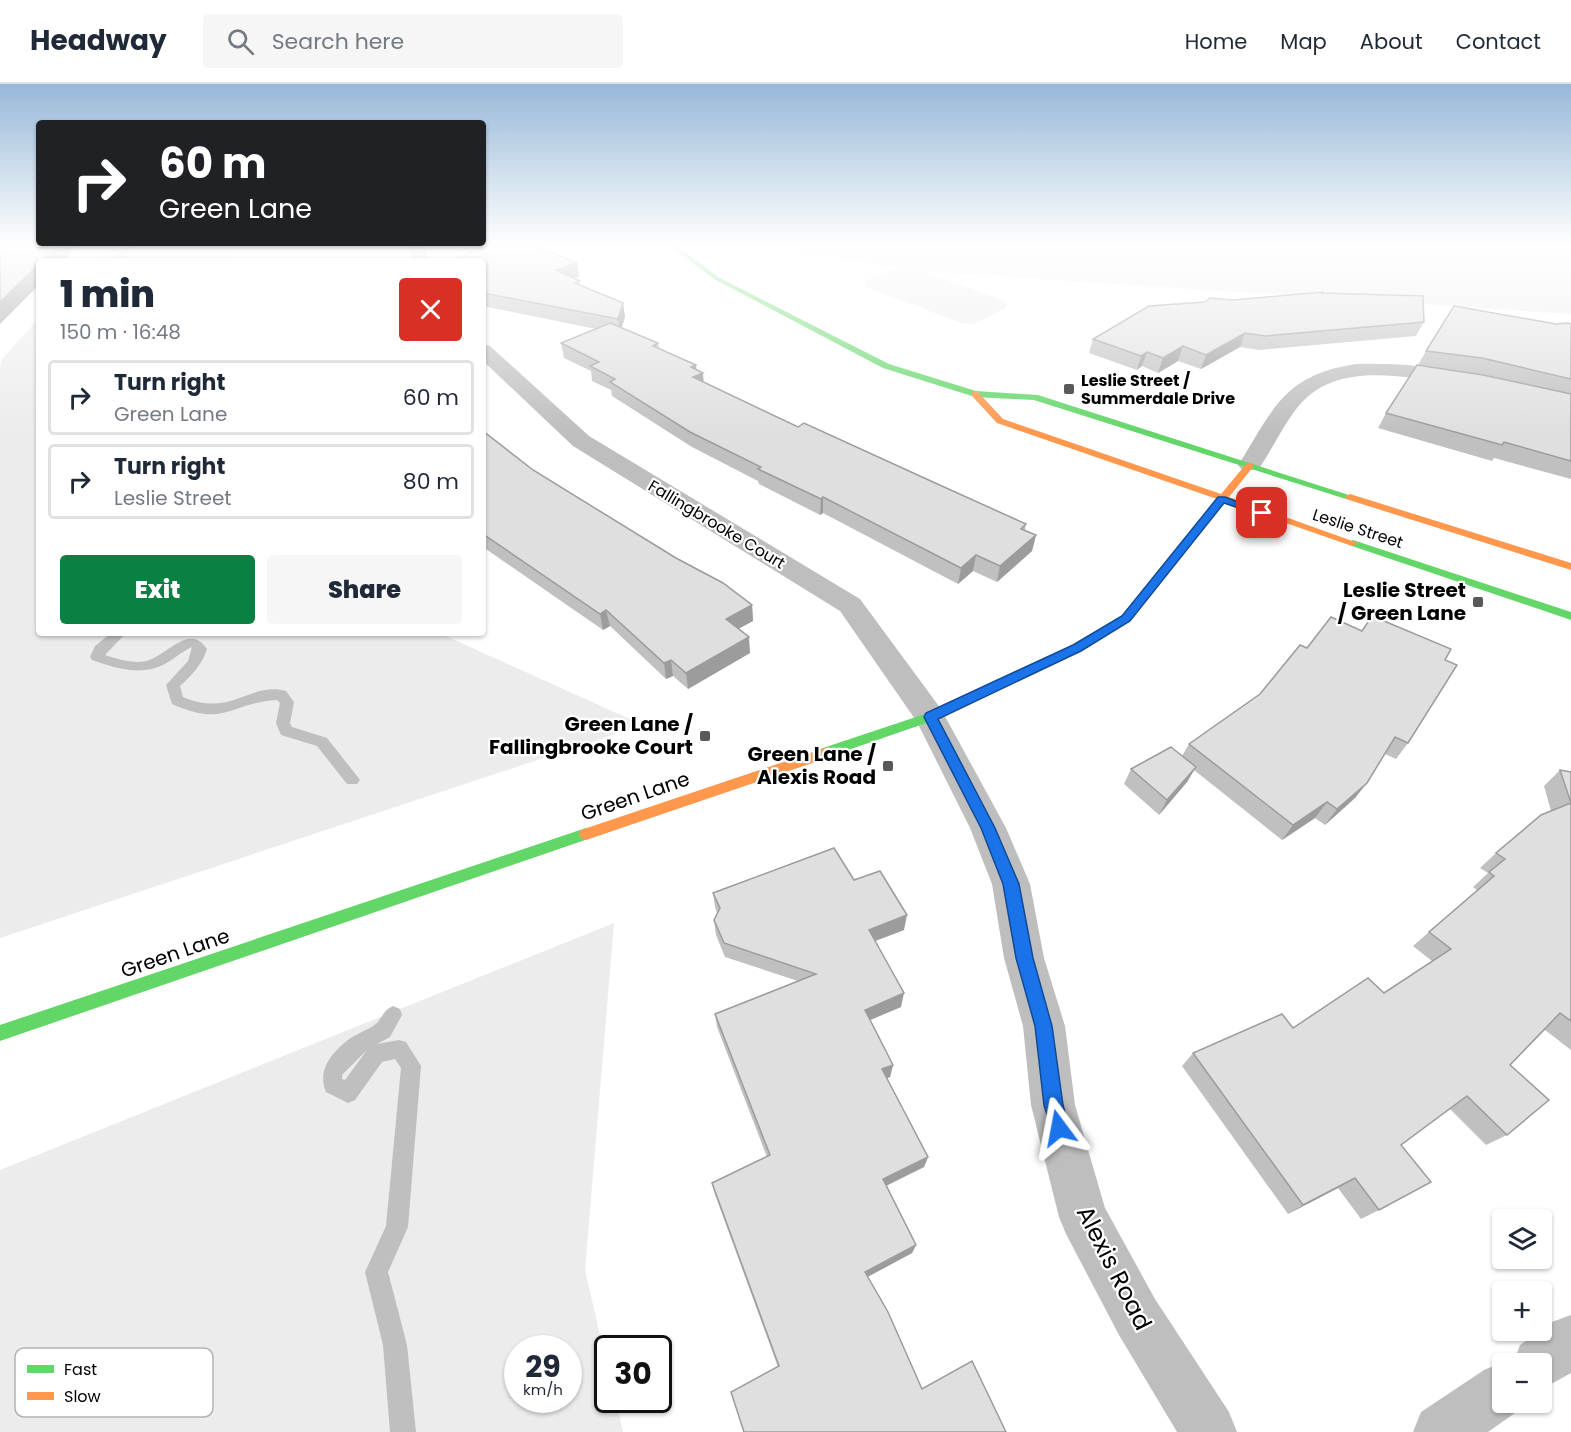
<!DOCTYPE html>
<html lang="en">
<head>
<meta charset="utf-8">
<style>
  body { margin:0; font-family:Poppins,sans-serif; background:#f6f6f7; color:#1f2937; height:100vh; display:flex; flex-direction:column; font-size:22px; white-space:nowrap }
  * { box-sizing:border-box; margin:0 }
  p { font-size:20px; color:#747a83 }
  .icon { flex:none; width:33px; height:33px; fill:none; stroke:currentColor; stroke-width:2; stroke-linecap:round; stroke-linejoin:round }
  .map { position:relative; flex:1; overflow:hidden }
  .side { position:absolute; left:36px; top:174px; width:450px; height:378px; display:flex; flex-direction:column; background:#fff; border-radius:6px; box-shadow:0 2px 4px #0004 }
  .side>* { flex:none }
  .hud { position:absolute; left:36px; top:36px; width:450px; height:126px; border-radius:6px; box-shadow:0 2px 4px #0004; background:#202124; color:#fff; overflow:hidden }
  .tools { position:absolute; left:1492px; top:1125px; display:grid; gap:12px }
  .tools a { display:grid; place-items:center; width:60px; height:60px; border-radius:6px; background:#fff; box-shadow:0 2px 4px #0004; font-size:30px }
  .speed { position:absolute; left:504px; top:1251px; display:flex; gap:12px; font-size:30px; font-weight:700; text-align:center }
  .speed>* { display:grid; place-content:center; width:78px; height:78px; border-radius:50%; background:#fff; box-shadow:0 2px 4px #0004; line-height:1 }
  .speed small { font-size:15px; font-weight:400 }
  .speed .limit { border:3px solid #111; border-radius:9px; background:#fff; color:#111 }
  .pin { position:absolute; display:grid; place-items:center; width:51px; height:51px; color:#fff; margin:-26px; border-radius:12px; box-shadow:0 3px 9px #0006 }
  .me { position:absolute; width:66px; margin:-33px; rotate:347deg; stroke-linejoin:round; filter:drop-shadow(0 0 4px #0008) }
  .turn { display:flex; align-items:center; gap:21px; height:126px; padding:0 24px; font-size:27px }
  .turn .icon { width:78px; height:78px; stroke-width:2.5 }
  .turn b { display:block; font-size:42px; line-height:51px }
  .round { display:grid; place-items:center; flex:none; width:63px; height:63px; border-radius:6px; background:#f6f6f7 }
  .head { display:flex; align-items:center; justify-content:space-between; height:102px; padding:0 24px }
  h1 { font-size:36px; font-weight:800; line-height:45px }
  .primary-button { display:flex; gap:12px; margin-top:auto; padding:12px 24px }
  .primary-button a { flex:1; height:69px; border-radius:6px; background:#0b8043; color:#fff; font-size:24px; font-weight:800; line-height:69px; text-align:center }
  .primary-button a+a { background:#f6f6f7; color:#1f2937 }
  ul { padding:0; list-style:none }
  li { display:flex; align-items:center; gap:18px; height:75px; margin:0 12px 9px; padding:0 12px; border:3px solid #e0e1e3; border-radius:6px }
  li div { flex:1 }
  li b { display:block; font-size:22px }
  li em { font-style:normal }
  header { display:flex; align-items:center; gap:36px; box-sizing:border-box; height:84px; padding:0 30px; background:#fff; border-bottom:2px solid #e0e1e3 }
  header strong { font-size:28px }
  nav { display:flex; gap:33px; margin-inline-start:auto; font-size:21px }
  .search { width:420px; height:54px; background:#f6f6f7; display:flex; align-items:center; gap:15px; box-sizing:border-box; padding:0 21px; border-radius:6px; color:#747a83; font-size:22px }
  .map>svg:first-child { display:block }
  .green { fill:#ececec; fill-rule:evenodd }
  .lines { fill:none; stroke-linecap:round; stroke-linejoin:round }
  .stream { fill:#bfbfbf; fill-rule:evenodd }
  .street { fill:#bebebe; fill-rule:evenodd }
  .fast { fill:#63d668; fill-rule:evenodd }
  .slow { fill:#ff974d; fill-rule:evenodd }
  .wall { fill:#c0c0c0 }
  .shaded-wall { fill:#9c9c9c }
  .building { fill:#dfdfdf; stroke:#9c9c9c; stroke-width:1.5 }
  .route { fill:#1a73e8; stroke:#114b97; stroke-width:1.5 }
  .poi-dot { fill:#595959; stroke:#fff; stroke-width:2 }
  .labels { text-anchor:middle; stroke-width:4.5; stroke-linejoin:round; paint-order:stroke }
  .far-poi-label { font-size:16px; font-weight:bold; fill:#000; stroke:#fff; text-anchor:start }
  .far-street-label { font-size:16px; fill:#000; stroke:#fff }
  .poi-label { font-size:20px; font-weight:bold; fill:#000; stroke:#fff; text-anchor:end }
  .street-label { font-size:20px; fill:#000; stroke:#fff }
  .near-street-label { font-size:24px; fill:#000; stroke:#fff }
  .key { fill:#fff; stroke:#b2b2b2; stroke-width:1.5 }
  .key-label { font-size:16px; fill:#000 }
</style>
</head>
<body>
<header>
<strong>Headway</strong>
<div class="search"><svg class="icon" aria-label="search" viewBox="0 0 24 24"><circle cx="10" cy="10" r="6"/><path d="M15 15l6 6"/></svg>Search here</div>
<nav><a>Home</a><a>Map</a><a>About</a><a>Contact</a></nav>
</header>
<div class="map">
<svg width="1571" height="1348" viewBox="0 0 1571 1348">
  <rect width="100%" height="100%" fill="#fff"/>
  <g class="green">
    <polygon points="119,160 242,160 225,177 93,177"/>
    <polygon points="764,160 1571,160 1571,230 922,187 1005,217 1007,223 975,240 961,239 866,203 864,197 899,184"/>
    <polygon points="39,234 39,549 439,549 643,641 0,854 0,283 2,275"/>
    <path d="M614,839l-29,347 22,95 1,35h8l7,32h-623v-262zM568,1264v52h-50v-52z"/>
  </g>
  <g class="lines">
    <g class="stream">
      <polygon points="131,160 139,160 117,177 108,177"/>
      <path d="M111,549h15l-21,22c13,4 28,9 41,6 21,-5 43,-39 61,-12 -5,16 -15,26 -27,37l3,11c48,21 67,-16 103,-6l8,11 -4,21 2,4 35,11 30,38 3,4 -3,4h-10l-30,-38 -36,-11 -5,-12 4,-20 -3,-3c-48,3 -51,28 -105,4l-6,-19 22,-24 4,-14c-11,5 -19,13 -29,18 -23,11 -48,3 -71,-5l-2,-3 5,-11z"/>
      <path d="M393,922l7,3 2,6 -12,22 -13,7 22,-4 7,2 15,24 -13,161 -20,45 19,73 9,87h-26l-7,-87 -18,-73 21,-46 15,-158 -6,-9 -13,3 -27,38 -7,3 -22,-11c-9,-21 5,-39 22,-52 9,-7 21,-10 29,-17 6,-7 7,-13 16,-17zM367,966l-22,30 -3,-1v-4z"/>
    </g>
    <g class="street">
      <polygon points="407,160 423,160 430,177 414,177"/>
      <polygon points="483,260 490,262 589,352 860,515 941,625 1006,744 1030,800 1044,874 1065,942 1075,1021 1105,1124 1155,1215 1229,1328 1237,1348 1177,1348 1119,1251 1066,1150 1059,1133 1031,1021 1023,942 1004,874 992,800 970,744 917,638 840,527 573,362 483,277"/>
      <path d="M1356,280c36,-1 73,1 107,10l3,4 -3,4 -7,2c-53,-7 -121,-24 -159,24 -15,19 -25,42 -39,62h-16l-4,-5 6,-9c32,-54 46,-82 112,-92z"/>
      <polygon points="1571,1231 1571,1289 1542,1305 1542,1280 1513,1280 1520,1261 1552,1238"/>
      <polygon points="1503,1278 1507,1280 1503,1280 1503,1318 1524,1318 1522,1324 1488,1348 1413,1348 1421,1328 1484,1286"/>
    </g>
    <g class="fast">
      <polygon points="667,160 675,160 718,193 889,280 976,307 1038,311 1355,413 1354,415 1346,415 1034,316 975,313 883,284 714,195"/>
      <polygon points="1353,456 1571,528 1571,536 1349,461 1348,459"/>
      <polygon points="1155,495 1161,498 1130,537 1081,567 935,636 825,674 818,669 820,665 925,630 1073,561 1122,531 1151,496"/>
      <polygon points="586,744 591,746 593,750 591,754 0,957 0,941"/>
    </g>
    <g class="slow">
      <polygon points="972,308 978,308 1003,335 1221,410 1247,379 1253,379 1253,383 1229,413 1358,459 1353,462 1349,461 1225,418 1159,500 1151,500 1151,496 1217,415 997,339 972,312"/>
      <polygon points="1350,410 1571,479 1571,486 1346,415 1345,413"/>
      <polygon points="825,664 832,669 830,673 586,756 581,754 579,750 581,746"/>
    </g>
  </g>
  <g class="wall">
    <polygon points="483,177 577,179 579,192 574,194 581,201 623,219 625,233 621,244 658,259 659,264 697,286 704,298 798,343 1026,440 1025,446 1036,451 1032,467 997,498 973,487 958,500 823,429 820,431 759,400 758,397 692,363 612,312 611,306 592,297 591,287 564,274 561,259 596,245 483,222"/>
    <polygon points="1324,208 1323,210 1424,238 1416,252 1259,266 1240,263 1201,285 1178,277 1158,289 1142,282 1137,286 1089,269 1093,255 1233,216"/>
    <polygon points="1556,240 1571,240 1571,395 1494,374 1492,377 1378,344 1386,329 1418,281 1426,267"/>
    <polygon points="483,347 533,386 752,521 753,537 738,545 750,569 688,605 673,592 666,595 610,542 603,546 483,463"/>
    <polygon points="1362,547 1445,576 1408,659 1396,675 1385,670 1355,714 1325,741 1315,734 1282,756 1194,686 1187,698 1159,731 1124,700 1131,685 1182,672 1189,660 1260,610 1307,564"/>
    <polygon points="1560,686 1571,688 1571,966 1545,946 1510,981 1507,1051 1486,1061 1450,1025 1401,1061 1379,1126 1361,1135 1338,1104 1288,1130 1182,982 1193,969 1293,944 1384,909 1432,877 1413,862 1477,806 1473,803 1488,789 1480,784 1496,769 1551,727 1544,702"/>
    <polygon points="854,796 904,846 875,857 901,923 870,936 893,981 890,993 887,994 928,1073 924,1083 886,1101 916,1161 912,1169 867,1193 922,1305 1006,1348 778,1283 714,1108 712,1099 767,1073 717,943 715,930 798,897 725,873 716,851 714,836 717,829 715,823 713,809"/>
  </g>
  <g class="shaded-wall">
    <polygon points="60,160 80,160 63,177 42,177"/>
    <polygon points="577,179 579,192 558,200 556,186"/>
    <polygon points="39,180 39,201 0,240 0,218"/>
    <polygon points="623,219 625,233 620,249 618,235"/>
    <polygon points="1245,249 1240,263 1201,285 1206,271"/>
    <polygon points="1183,262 1178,277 1158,289 1163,274"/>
    <polygon points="1147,268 1142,282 1137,286 1141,272"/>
    <polygon points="696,281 697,291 703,289 704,303 694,308 691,283"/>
    <polygon points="823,413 823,429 820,431 821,415"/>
    <polygon points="1036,451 1032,467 997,498 1000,482"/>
    <polygon points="976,471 973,487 958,500 961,484"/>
    <polygon points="752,521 753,537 727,551 726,535"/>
    <polygon points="606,526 610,542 603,546 600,530"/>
    <polygon points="749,553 750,569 688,605 686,589"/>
    <polygon points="671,576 673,592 666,595 664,579"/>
    <polygon points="1196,683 1187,698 1159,731 1167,716"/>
    <polygon points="1367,699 1355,714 1325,741 1337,725"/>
    <polygon points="1327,718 1315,734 1282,756 1293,741"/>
    <polygon points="907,831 904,846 867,860 869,846"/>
    <polygon points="904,909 901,923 863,939 865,926"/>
    <polygon points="893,981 890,993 879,997 882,985"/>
    <polygon points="928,1073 924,1083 880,1105 883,1095"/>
    <polygon points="1355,1094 1338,1104 1288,1130 1303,1121"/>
    <polygon points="916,1161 912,1169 862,1196 865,1188"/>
  </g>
  <g class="building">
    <polygon points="0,160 60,160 42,177 39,177 39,180 0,218"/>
    <polygon points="481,160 531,160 577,179 556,186 580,197 575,199 623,219 618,235 483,209 483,177 447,177 467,171"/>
    <polygon points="1324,208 1321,209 1423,212 1424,238 1265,252 1245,249 1206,271 1183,262 1163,274 1147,268 1141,272 1093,255 1149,222 1205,218 1210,214 1233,216"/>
    <polygon points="1454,222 1556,240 1568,239 1571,240 1571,295 1482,274 1426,267"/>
    <polygon points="610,239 658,259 653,262 696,281 691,283 703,289 693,293 798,343 804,339 933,398 1026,440 1021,445 1036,451 1000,482 976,471 961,484 823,413 821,415 758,385 761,383 690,348 610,298 615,295 590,282 599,278 561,259"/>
    <polygon points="1417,281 1483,291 1571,310 1571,377 1504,358 1502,361 1386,329"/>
    <polygon points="483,347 533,386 676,474 723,499 752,521 726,535 749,553 686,589 671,576 664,579 606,526 600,530 483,450"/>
    <polygon points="1372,532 1451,565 1445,576 1457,581 1408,659 1395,653 1367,699 1337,725 1327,718 1293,741 1189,660 1260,610 1300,561 1307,564 1331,533 1362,547"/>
    <polygon points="1171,663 1196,683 1167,716 1131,685"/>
    <polygon points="1560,686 1571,688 1571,937 1560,929 1510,981 1549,1016 1507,1051 1467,1012 1401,1061 1431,1098 1379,1126 1355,1094 1303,1121 1193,969 1282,930 1293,944 1368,894 1384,909 1451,865 1429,848 1494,792 1489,788 1505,775 1496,769 1541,731 1571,719"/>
    <polygon points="834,764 854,796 880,787 907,831 869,846 904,909 865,926 893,981 882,985 928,1073 883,1095 916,1161 865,1188 888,1228 922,1305 972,1277 1006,1348 744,1348 731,1308 779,1282 712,1099 770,1071 715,930 816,890 724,859 714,836 720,824 713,809"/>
  </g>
  <linearGradient id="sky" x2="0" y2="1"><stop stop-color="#97b8d8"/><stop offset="0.46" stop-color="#fff"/><stop offset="1" stop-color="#fff" stop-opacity="0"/></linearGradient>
  <rect width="1571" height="349" fill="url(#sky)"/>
  <polygon class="route" points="1218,413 1225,413 1267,429 1262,432 1224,419 1130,537 1081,567 938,635 995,744 1019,800 1033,874 1052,942 1063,1021 1069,1044 1066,1050 1059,1053 1053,1050 1044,1021 1035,942 1016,874 1003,800 981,744 924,633 926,629 1073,561 1122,532"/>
  <g class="poi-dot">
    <rect x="1063" y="299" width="12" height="12" rx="3"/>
    <rect x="1472" y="512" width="12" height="12" rx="3"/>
    <rect x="699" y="646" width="12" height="12" rx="3"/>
    <rect x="882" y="676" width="12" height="12" rx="3"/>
  </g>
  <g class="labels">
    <g class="far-poi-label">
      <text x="1081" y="302">Leslie Street /<tspan x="1081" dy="18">Summerdale Drive</tspan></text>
    </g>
    <g class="far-street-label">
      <text transform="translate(717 440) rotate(31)" y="6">Fallingbrooke Court</text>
      <text transform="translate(1358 444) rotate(18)" y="6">Leslie Street</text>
    </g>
    <g class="poi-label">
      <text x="1466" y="513">Leslie Street<tspan x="1466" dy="23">/ Green Lane</tspan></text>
      <text x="693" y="647">Green Lane /<tspan x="693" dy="23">Fallingbrooke Court</tspan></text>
      <text x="876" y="677">Green Lane /<tspan x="876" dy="23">Alexis Road</tspan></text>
    </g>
    <g class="street-label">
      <text transform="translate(635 712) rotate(-19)" y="7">Green Lane</text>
      <text transform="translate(175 869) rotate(-19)" y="7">Green Lane</text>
    </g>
    <g class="near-street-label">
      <text transform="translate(1114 1184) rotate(63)" y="8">Alexis Road</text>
    </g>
  </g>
  <rect x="15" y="1264" width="198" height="69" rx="9" class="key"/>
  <rect x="27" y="1281" width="27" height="8" fill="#63d668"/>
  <rect x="27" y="1308" width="27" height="8" fill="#ff974d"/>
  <g class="key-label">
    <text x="64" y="1291">Fast</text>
    <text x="64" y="1318">Slow</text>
  </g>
</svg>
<div class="tools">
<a><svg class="icon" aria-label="layers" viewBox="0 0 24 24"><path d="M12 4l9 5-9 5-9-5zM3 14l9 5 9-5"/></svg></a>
<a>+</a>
<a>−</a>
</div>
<div class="speed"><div>29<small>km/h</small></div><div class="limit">30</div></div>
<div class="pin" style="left:1262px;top:429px;background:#d93025"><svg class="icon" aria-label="arrive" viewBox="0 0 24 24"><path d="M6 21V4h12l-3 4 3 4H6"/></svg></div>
<svg class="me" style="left:1059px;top:1044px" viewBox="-20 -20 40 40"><path d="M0-17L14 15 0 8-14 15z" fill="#1a73e8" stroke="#fff" stroke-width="4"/></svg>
<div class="hud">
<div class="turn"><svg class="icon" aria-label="right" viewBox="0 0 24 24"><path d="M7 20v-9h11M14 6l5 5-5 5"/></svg><div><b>60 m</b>Green Lane</div></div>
</div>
<section class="side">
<div class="head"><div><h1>1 min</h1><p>150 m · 16:48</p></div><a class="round" style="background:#d93025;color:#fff"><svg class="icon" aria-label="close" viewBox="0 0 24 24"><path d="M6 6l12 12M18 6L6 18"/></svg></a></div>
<ul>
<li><svg class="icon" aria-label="right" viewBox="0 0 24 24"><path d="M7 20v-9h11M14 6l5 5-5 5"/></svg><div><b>Turn right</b><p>Green Lane</p></div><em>60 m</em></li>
<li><svg class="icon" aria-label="right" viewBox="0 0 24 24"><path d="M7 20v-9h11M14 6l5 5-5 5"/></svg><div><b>Turn right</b><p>Leslie Street</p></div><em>80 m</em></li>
</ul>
<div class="primary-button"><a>Exit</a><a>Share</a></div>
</section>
</div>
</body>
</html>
